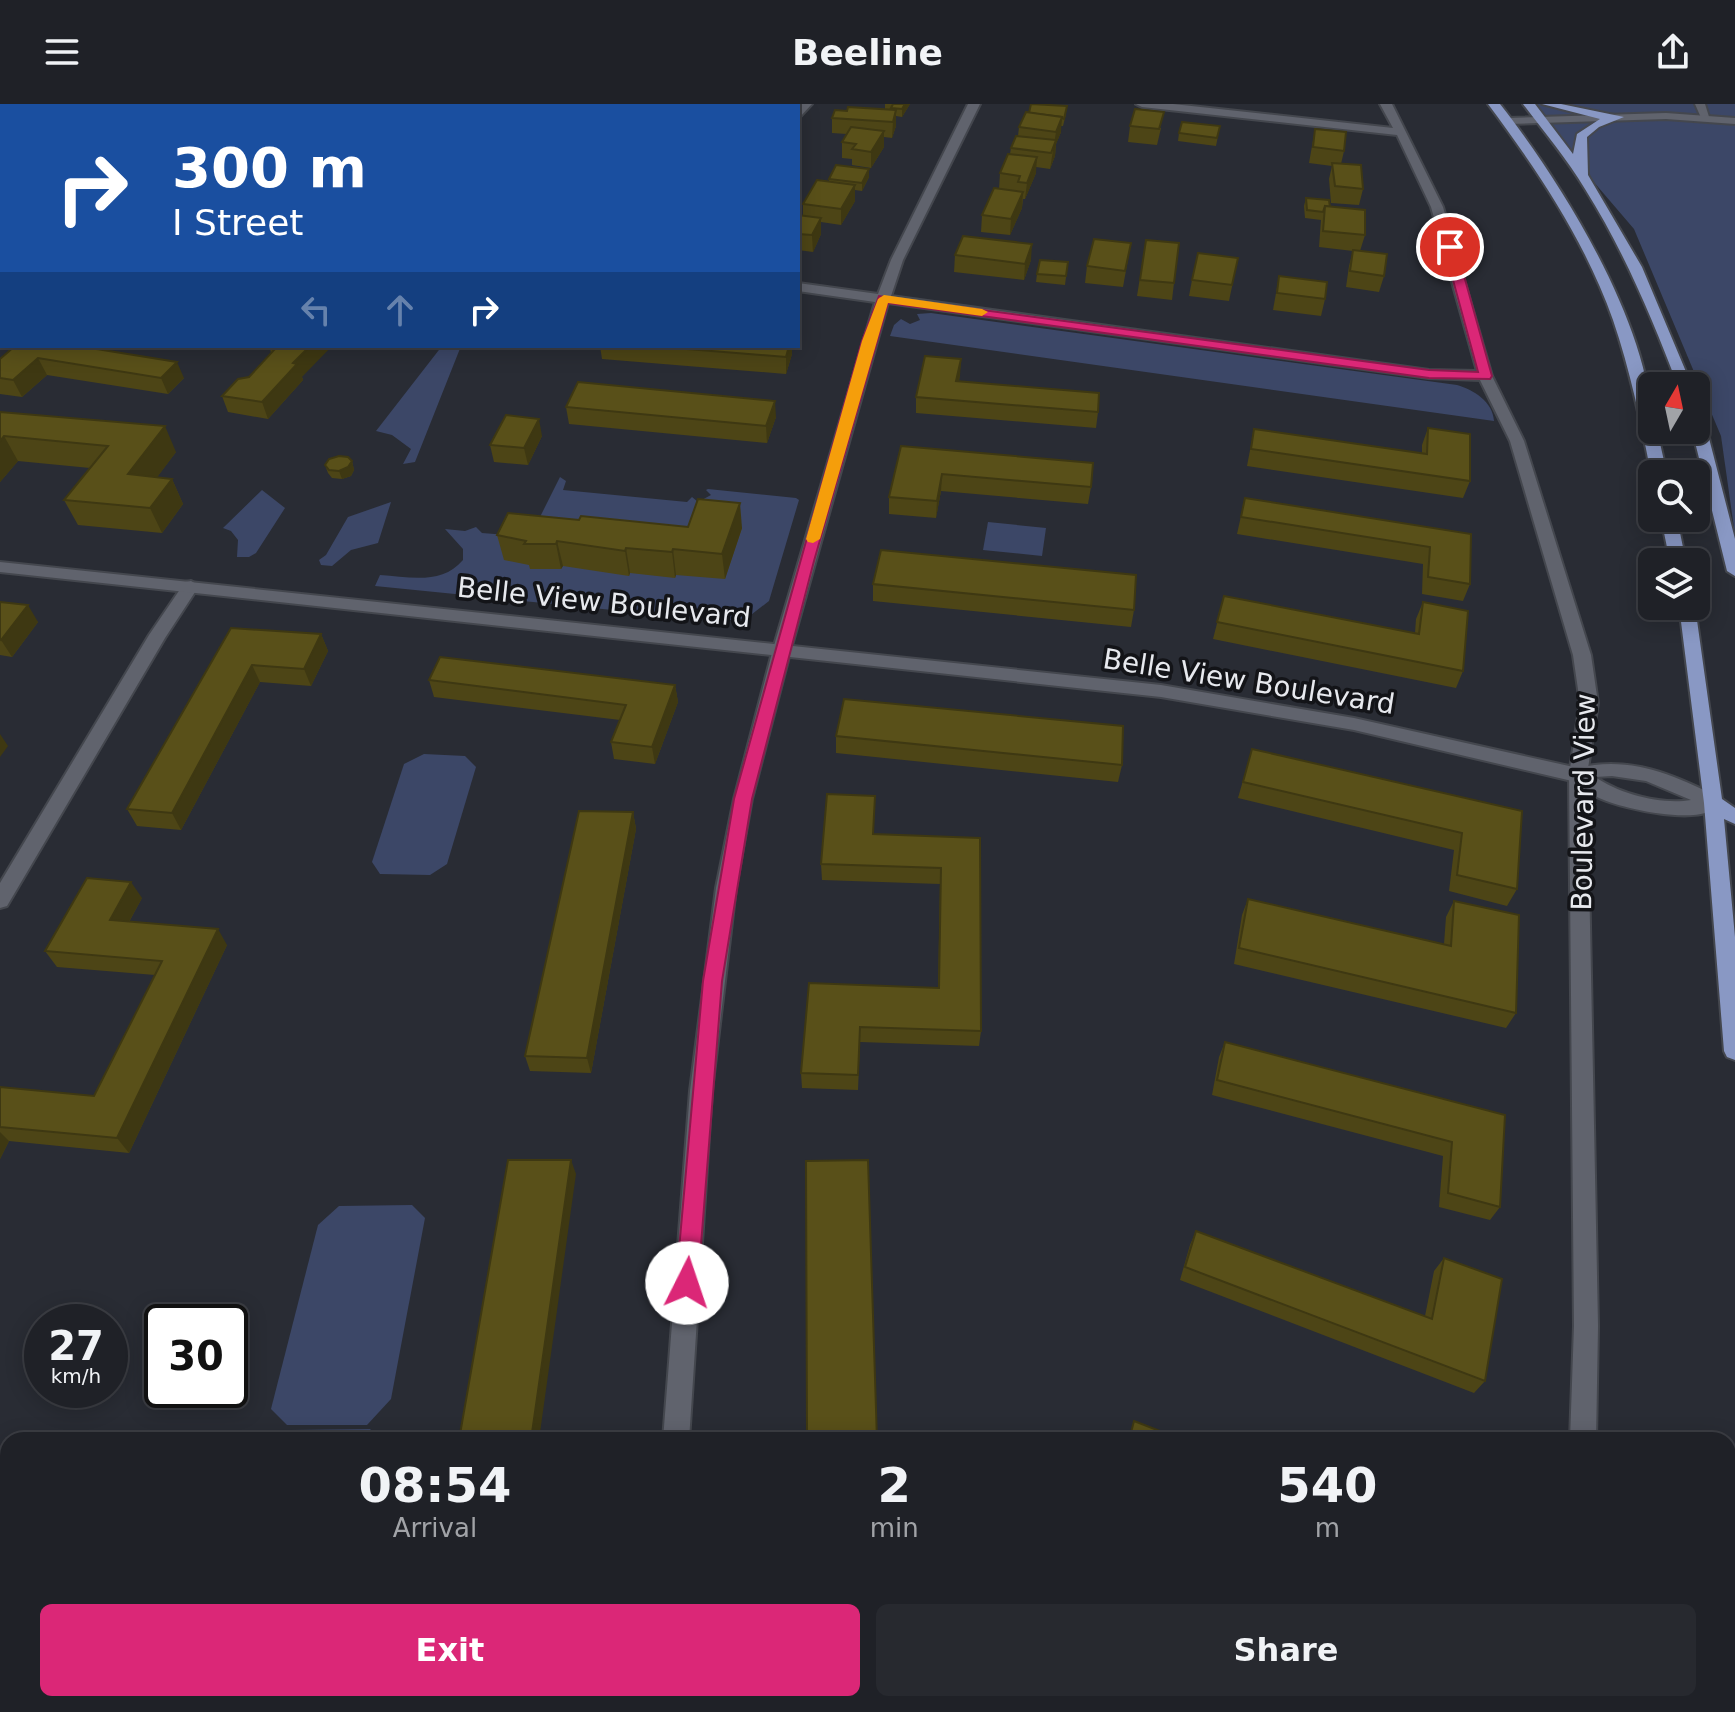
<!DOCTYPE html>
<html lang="en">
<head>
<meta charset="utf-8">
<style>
  body { margin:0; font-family:"DejaVu Sans",sans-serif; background:#27292f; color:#f1f3f6; height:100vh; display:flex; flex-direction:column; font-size:30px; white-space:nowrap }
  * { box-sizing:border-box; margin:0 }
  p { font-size:26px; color:#a1a3a7 }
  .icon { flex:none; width:44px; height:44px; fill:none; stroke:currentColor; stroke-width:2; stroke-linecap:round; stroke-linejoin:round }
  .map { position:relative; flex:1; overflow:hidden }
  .side { position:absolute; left:0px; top:1328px; width:1736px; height:280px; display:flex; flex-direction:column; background:#1f2127; border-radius:24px 24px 0 0; box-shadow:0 4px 20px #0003,0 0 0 2px #3c3e44 }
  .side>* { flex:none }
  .top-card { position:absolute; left:0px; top:0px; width:800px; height:244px; box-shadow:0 4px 20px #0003,0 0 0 2px #3c3e44; background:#1a4fa0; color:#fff; overflow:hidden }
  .needle { width:52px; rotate:9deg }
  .buttons { position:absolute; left:1638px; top:268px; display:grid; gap:16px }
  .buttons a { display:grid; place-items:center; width:72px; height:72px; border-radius:12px; background:#1f2127; box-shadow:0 4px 20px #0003,0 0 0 2px #3c3e44; font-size:40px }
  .speed { position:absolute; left:24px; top:1200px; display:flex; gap:16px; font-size:40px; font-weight:700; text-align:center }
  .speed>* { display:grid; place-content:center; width:104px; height:104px; border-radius:50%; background:#1f2127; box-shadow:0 4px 20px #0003,0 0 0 2px #3c3e44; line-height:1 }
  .speed small { font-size:20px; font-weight:400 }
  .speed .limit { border:4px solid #111; border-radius:12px; background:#fff; color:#111 }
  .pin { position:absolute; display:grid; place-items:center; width:68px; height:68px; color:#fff; margin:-34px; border:4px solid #fff; border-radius:50%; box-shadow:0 2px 8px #0007 }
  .me { position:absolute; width:88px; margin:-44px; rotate:4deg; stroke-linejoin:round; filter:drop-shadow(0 0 6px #0008) }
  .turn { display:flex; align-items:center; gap:28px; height:168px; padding:0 40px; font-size:36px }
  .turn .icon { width:104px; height:104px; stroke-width:2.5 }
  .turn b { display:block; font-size:56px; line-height:68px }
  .lanes { display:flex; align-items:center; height:76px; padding:0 40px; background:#0003; justify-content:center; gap:40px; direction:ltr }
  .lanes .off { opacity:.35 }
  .eta { display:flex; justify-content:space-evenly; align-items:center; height:136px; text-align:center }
  .eta b { font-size:48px; font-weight:800; line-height:56px }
  .action { display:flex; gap:16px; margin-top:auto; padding:16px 40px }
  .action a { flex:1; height:92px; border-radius:12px; background:#db2777; color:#fff; font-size:32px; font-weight:800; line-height:92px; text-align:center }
  .action a+a { background:#27292f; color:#f1f3f6 }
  header { display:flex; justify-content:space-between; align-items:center; height:104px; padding:0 40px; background:#1f2127; font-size:36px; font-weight:800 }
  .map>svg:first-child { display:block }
  .green { fill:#3c4767 }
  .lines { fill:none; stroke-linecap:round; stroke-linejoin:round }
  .lane-casing { stroke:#44474e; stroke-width:4 }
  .street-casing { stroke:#44474e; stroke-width:4 }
  .secondary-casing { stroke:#44474e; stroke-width:4 }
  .primary-casing { stroke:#44474e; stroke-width:4 }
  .lane { fill:#60636d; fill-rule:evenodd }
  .street { fill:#60636d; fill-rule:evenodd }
  .secondary { fill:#60636d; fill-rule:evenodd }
  .primary { fill:#8998c4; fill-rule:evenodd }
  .wall { fill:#4d4516 }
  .shaded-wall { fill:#3e3812 }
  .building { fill:#595019; stroke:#3e3812; stroke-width:2 }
  .route { fill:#db2777; stroke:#8e194d; stroke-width:2 }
  .slow { fill:#f59e0b }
  .labels { text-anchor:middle; stroke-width:7; stroke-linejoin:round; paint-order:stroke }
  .street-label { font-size:28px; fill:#e7e9ee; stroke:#131418 }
</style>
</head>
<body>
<header><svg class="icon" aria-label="menu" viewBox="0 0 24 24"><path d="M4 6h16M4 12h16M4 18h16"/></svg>Beeline<svg class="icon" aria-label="share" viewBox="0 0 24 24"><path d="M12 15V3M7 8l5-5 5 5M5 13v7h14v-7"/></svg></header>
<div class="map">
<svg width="1735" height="1608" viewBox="0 0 1735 1608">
  <rect width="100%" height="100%" fill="#292c34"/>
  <g class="green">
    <polygon points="1527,0 1735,0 1735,431 1721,332 1634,125"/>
    <path d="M931,209l526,72c17,5 36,17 37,36l-604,-85 4,-11 7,-6 9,5 10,-4 -3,-6z"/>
    <polygon points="442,242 461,242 415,358 403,360 411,345 392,331 376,327"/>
    <path d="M560,373l6,4 -3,9 124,12 5,-5 6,5 13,-7 -5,-5 2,-1 88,9 3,2 -30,101 -22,17 -25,3 -347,-35 5,-11c30,2 62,10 83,-15v-11l-18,-20 20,2 11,-4 6,6 48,4z"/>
    <polygon points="262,386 285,404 256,449 249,453 237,453 238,436 231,427 223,424"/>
    <polygon points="391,398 378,439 351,446 332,462 321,461 319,456 326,451 348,413"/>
    <polygon points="988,418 1046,424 1042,452 983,446"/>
    <polygon points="424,650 465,652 476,663 447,760 430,771 380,770 372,758 404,660"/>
    <polygon points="412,1101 425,1114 391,1295 367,1321 287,1321 271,1305 318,1121 339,1102"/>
    <polygon points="370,1325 380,1336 275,1336 289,1326"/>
    <polygon points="8,1408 8,1600 58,1600 54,1608 0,1608 0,1426"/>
  </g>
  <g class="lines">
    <defs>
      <g id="lane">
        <polygon points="70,0 81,0 69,2"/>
        <polygon points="1695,0 1705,0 1710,16 1702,16"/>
        <polygon points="0,51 2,51 0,59"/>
      </g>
      <g id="street">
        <polygon points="257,0 270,0 255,2"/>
        <polygon points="443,0 455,0 441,2"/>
        <polygon points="800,0 812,0 798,15"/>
        <polygon points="968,0 980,0 903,156 891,192 1429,266 1477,267 1431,103 1397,31 1142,3 1136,0 1173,0 1393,24 1380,0 1392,0 1443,103 1492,272 1524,337 1591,551 1598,599 1587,671 1598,1222 1596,1336 1570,1336 1574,1222 1569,671 1580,599 1573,551 1510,337 1480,276 1429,274 888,199 791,545 752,695 736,784 712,987 689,1336 663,1336 690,987 716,784 734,695 773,545 875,198 798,187 798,179 878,190 891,156"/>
        <polygon points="1666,9 1735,14 1735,20 1666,15 1508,20 1502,17 1508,14"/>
        <polygon points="0,217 2,217 0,227"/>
        <polygon points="191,477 199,482 165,534 7,802 0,804 0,779 149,531 185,478"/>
        <polygon points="673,1600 701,1600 703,1608 675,1608"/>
        <rect x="1547" y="1600" width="28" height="8"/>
      </g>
      <path id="secondary" d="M0,458l1161,123 193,33 224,50c51,-13 97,7 142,30l2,5c-17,25 -99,6 -123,-5 -9,-4 -18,-12 -27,-17l-218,-51 -193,-33 -1161,-125zM1612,672l34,5 45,19c-30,5 -71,-6 -96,-23z"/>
      <g id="primary">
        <path d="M1488,0h12c62,79 152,223 152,326h5l10,44h-16c-10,-52 -21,-104 -38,-154 -28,-79 -75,-149 -125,-216z"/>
        <path d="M1523,0h12l38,50 4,-20 23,-15 -58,-15h19l63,13 -25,10 -12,10 1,38 54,92 50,119h-14c-26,-68 -54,-135 -93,-197 -18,-30 -41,-57 -62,-85z"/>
        <polygon points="1696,307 1703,311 1735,435 1735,472 1727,467 1692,326 1696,326"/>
        <polygon points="1661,414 1677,414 1686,458 1670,458"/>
        <polygon points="1679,502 1695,502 1722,695 1735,704 1735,720 1724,715 1735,833 1735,956 1727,953 1724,947 1704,699"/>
      </g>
    </defs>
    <use href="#lane" class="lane-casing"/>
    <use href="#street" class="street-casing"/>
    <use href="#secondary" class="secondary-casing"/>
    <use href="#primary" class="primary-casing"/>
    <use href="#lane" class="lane"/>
    <use href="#street" class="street"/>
    <use href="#secondary" class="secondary"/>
    <use href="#primary" class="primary"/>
  </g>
  <g class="wall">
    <polygon points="303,0 359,0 357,2 304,2"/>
    <polygon points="684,0 765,0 764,2 684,2"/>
    <polygon points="885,0 910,0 902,13 896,12 896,22 892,34 884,33 884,43 871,64 852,61 852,55 842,54 842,38 847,30 832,29 832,14 847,7 885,6"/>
    <polygon points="1066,10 1063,22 1061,22 1061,28 1056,40 1055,52 1050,65 1036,63 1036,69 1025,95 1023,95 1022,104 1010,131 981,128 982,111 999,85 1000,69 1010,50 1011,44 1018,32 1019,23"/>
    <polygon points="1130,22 1161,24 1157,41 1128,38"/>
    <polygon points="1220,22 1216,42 1178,37 1179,29"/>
    <polygon points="1315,25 1344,47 1341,60 1363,85 1359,101 1331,99 1329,75 1332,62 1309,59"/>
    <polygon points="869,73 862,87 855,86 855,97 841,121 821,118 821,130 813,148 798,146 798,111 803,112 803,100 829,78 829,75"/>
    <polygon points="1306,94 1330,102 1365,131 1360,147 1384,172 1379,188 1346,183 1349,162 1353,147 1319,143 1321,116 1305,114 1304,102"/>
    <polygon points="1146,136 1174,179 1172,196 1137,192"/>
    <polygon points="1131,139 1123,183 1085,179 1087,162"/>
    <polygon points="955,151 1031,156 1024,176 954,168"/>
    <polygon points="1238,154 1229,197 1189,192 1192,176"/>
    <polygon points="1068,158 1065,181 1036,178 1037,170"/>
    <polygon points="1279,172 1325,195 1321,212 1273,206"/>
    <polygon points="15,242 184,274 168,290 47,271 22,293 0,290 0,255"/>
    <polygon points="272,242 302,273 303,276 268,315 228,308 222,292 249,273 271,249 270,244"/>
    <polygon points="600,242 792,242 792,250 786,270 602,255"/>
    <polygon points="961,255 959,278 1098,308 1096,324 916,309 916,293"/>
    <polygon points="566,303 776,313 767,339 569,320"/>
    <polygon points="0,308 176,348 157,373 172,375 183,400 162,429 78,421 64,396 90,364 18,357 0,378"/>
    <polygon points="1428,324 1470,377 1463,394 1247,362 1254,325 1422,349 1422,341"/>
    <polygon points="542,332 528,361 494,358 490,341"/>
    <polygon points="901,342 1091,383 1088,400 941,387 936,414 889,410 889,393"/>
    <polygon points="352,357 354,366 351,372 342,375 332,374 328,369 325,361"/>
    <polygon points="1245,394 1471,430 1470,480 1463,497 1422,490 1423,460 1237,430"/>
    <polygon points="579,416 688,423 742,424 725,475 676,471 675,474 630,469 629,472 563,462 561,465 530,465 529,461 504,456 497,431"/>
    <polygon points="873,480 1134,506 1131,523 873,497"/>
    <polygon points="1224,492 1415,529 1416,515 1423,498 1463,567 1456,584 1213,535"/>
    <polygon points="0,498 38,518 12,553 0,551"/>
    <polygon points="231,524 321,530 328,547 311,582 260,578 181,726 137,722 127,705"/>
    <polygon points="429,576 675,581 678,598 655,660 614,655 611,638 620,616 434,593"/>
    <polygon points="836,632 1122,661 1118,678 836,649"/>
    <polygon points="1252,645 1522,707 1517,785 1507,802 1449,787 1454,746 1238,694"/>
    <polygon points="875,692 873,730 980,734 981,927 979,942 860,938 858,986 802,984 801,969 809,879 938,884 940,780 822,776 821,760"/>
    <polygon points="633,708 636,725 591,969 530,967 525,952"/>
    <polygon points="142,794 129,818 227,841 129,1049 9,1037 0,1055 0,983 94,992 155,871 57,863 45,847"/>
    <polygon points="1248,795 1444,840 1446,813 1454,797 1516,909 1506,924 1234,860 1242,811"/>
    <polygon points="1225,938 1505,1011 1500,1103 1490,1116 1439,1103 1443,1052 1212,991 1219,953"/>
    <polygon points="1196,1127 1425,1212 1434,1167 1444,1154 1485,1277 1474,1289 1180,1176 1190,1141"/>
  </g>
  <g class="shaded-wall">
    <polygon points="340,0 359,0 357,2 340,2"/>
    <polygon points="905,0 910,0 902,13 902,5"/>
    <polygon points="896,6 896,22 892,34 893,18"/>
    <polygon points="1062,13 1061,28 1056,40 1055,52 1050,65 1056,28"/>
    <polygon points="884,27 884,43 871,64 871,48"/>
    <polygon points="1037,53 1036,69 1025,95 1027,79"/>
    <polygon points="869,65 869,73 862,87 862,79"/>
    <polygon points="855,81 855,97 841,121 841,105"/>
    <polygon points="1023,88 1022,104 1010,131 1011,115"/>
    <polygon points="821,114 821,130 813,148 812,131"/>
    <polygon points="1032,140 1031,156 1024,176 1025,160"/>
    <polygon points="2,148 2,171 0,173 0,150"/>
    <polygon points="310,242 332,242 302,273 303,276 268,315 262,298 293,259"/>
    <polygon points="789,242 792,242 792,250 786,270 786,253"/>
    <polygon points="38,254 47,271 22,293 13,276"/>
    <polygon points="961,255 960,272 955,294 956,277"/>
    <polygon points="177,258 184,274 168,290 161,274"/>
    <polygon points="775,297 776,313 767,339 766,322"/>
    <polygon points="539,315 542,332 528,361 524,344"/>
    <polygon points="165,322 176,348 140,396 128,370"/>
    <polygon points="4,332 18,357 0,378 0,337"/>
    <polygon points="352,357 354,366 351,372 342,375 339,367"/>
    <polygon points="942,370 941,387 936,414 937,397"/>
    <polygon points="172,375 183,400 162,429 150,404"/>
    <polygon points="740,399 742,424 725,475 722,450"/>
    <polygon points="557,437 563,462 561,465 556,440"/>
    <polygon points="626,444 630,469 629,472 625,447"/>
    <polygon points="673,445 676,471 675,474 672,448"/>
    <polygon points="28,501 38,518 12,553 1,536"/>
    <polygon points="321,530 328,547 311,582 304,565"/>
    <polygon points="252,561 260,578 181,726 172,709"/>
    <polygon points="675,581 678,598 655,660 652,643"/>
    <polygon points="0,630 8,642 0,653"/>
    <polygon points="633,708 636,725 591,969 587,954"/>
    <polygon points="131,778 142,794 121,832 110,816"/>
    <polygon points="218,825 227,841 129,1049 117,1034"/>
    <polygon points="0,1028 9,1037 0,1055"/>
    <polygon points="571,1056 576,1070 539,1336 531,1336"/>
    <polygon points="506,1600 509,1600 514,1608 511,1608"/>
  </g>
  <g class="building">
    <polygon points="136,0 182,0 179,2 133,2"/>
    <polygon points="476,0 524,0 523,2 492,2"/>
    <polygon points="893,0 905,0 902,5 891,4"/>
    <polygon points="1031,0 1067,2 1064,15 1062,14 1062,13 1029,9"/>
    <polygon points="848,3 896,6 893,18 832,14 835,6 847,7"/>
    <polygon points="1135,5 1164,8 1159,25 1130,22"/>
    <polygon points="1026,8 1062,13 1056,28 1019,23"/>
    <polygon points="1182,18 1220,22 1217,34 1179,29"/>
    <polygon points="851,23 884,27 871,48 852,45 856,40 842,38"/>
    <polygon points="1315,25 1346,28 1344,47 1313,43"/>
    <polygon points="1016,32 1056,36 1051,49 1011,44"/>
    <polygon points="1008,50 1037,53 1027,79 1018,78 1020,72 1000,69"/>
    <polygon points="1332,59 1361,61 1363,85 1335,82"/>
    <polygon points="836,61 869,65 862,79 829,75"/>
    <polygon points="817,76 855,81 841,105 803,100"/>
    <polygon points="994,84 1023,88 1011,115 982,111"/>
    <polygon points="1306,94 1329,96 1330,103 1325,102 1323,108 1307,106"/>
    <polygon points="1325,102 1365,106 1365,131 1323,127"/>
    <polygon points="798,111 821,114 812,131 798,130"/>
    <polygon points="0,119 2,119 2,148 0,150"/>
    <polygon points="963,132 1032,140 1025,160 955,151"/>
    <polygon points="1094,135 1131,139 1125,167 1087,162"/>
    <polygon points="1146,136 1179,139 1174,179 1140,176"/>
    <polygon points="1353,146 1387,150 1384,172 1350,167"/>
    <polygon points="1198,149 1238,154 1232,181 1192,176"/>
    <polygon points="1040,156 1068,158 1066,172 1037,170"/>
    <polygon points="1279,172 1327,178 1325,195 1277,189"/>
    <polygon points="15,242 78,242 177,258 161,274 38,254 13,276 0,274 0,255"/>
    <polygon points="272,242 310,242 293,259 297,260 262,298 222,292 238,275 249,273 275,245 270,244"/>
    <polygon points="650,242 789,242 786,253"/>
    <polygon points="925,252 961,255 956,277 1099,289 1098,308 916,293"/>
    <polygon points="578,278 775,297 766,322 566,303"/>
    <polygon points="0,308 165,322 128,370 172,375 150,404 64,396 108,342 4,332 0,337"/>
    <polygon points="506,311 539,315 524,344 490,341"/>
    <polygon points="1428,324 1470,330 1470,377 1251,345 1254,325 1427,350"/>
    <polygon points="901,342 1093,359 1091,383 942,370 937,397 889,393"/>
    <polygon points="339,352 348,353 352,357 348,363 339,367 329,366 325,361 329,355"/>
    <polygon points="1245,394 1471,430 1470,480 1428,473 1430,443 1241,413"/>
    <polygon points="698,395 740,399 722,450 673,445 672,448 626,444 625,447 557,437 556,440 524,440 526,437 497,431 508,409 579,416 581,412 688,423"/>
    <polygon points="881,446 1136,471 1134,506 873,480"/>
    <polygon points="1224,492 1419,530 1423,498 1468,507 1463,567 1217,518"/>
    <polygon points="0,498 28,501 1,536 0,535"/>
    <polygon points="231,524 321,530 304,565 252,561 172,709 127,705"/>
    <polygon points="440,553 675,581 652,643 611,638 626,601 429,576"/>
    <polygon points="844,595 1123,622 1122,661 836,632"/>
    <polygon points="1252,645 1522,707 1517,785 1457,771 1462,729 1243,678"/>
    <polygon points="827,690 875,692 873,730 980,734 981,927 860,923 858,971 801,969 809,879 939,884 941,764 821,760"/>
    <polygon points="579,707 633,708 587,954 525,952"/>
    <polygon points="87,774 131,778 110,816 218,825 117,1034 0,1023 0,983 94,992 162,857 45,847"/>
    <polygon points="1248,795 1451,842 1454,797 1519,811 1516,909 1239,844"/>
    <polygon points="1225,938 1505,1011 1500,1103 1448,1089 1452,1038 1217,976"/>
    <polygon points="508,1056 571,1056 531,1336 459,1336"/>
    <polygon points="868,1056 877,1336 807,1336 806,1057"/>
    <polygon points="1196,1127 1432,1215 1444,1154 1502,1175 1485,1277 1185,1163"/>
    <polygon points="1134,1317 1183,1336 1129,1336"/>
    <polygon points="449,1600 506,1600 511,1608 439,1608"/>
    <polygon points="1004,1600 1038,1600 1059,1608 1002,1608"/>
  </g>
  <polygon class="route" points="1450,140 1456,143 1492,272 1490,275 1429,274 888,199 814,457 752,695 722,877 698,1179 695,1186 687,1189 680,1186 676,1179 703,877 734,695 862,237 879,192 1429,266 1478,268 1444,143"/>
  <polygon class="slow" points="884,191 982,205 988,208 982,212 888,199 820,435 813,439 808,438 806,435 862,237 878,195"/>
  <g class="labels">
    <g class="street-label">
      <text transform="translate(604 498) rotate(6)" y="10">Belle View Boulevard</text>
      <text transform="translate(1249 577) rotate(9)" y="10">Belle View Boulevard</text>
      <text transform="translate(1583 698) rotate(-89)" y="10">Boulevard View</text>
    </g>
  </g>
</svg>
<div class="buttons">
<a><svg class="needle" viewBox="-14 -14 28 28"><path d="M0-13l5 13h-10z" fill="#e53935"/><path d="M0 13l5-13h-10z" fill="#a1a3a7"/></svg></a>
<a><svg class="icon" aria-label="search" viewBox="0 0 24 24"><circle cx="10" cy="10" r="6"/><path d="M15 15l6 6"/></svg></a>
<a><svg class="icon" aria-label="layers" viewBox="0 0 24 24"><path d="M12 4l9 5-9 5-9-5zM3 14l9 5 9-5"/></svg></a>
</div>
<div class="speed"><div>27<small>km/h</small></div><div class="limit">30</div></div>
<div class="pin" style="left:1450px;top:143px;background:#d93025"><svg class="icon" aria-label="arrive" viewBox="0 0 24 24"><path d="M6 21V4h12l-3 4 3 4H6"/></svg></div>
<svg class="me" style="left:687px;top:1179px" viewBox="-20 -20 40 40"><circle r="19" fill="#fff"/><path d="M0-13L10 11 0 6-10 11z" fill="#db2777"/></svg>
<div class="top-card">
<div class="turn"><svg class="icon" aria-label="right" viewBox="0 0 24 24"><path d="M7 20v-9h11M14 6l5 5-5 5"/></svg><div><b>300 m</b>I Street</div></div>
<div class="lanes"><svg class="icon off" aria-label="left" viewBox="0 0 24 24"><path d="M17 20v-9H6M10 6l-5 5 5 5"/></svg><svg class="icon off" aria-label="ahead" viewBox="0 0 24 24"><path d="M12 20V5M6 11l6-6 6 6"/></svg><svg class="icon" aria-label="right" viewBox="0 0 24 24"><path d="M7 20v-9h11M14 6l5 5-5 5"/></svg></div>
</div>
<section class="side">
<div class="eta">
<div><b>08:54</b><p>Arrival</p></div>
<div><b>2</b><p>min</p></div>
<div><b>540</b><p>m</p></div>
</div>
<div class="action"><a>Exit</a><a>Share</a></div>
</section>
</div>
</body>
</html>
